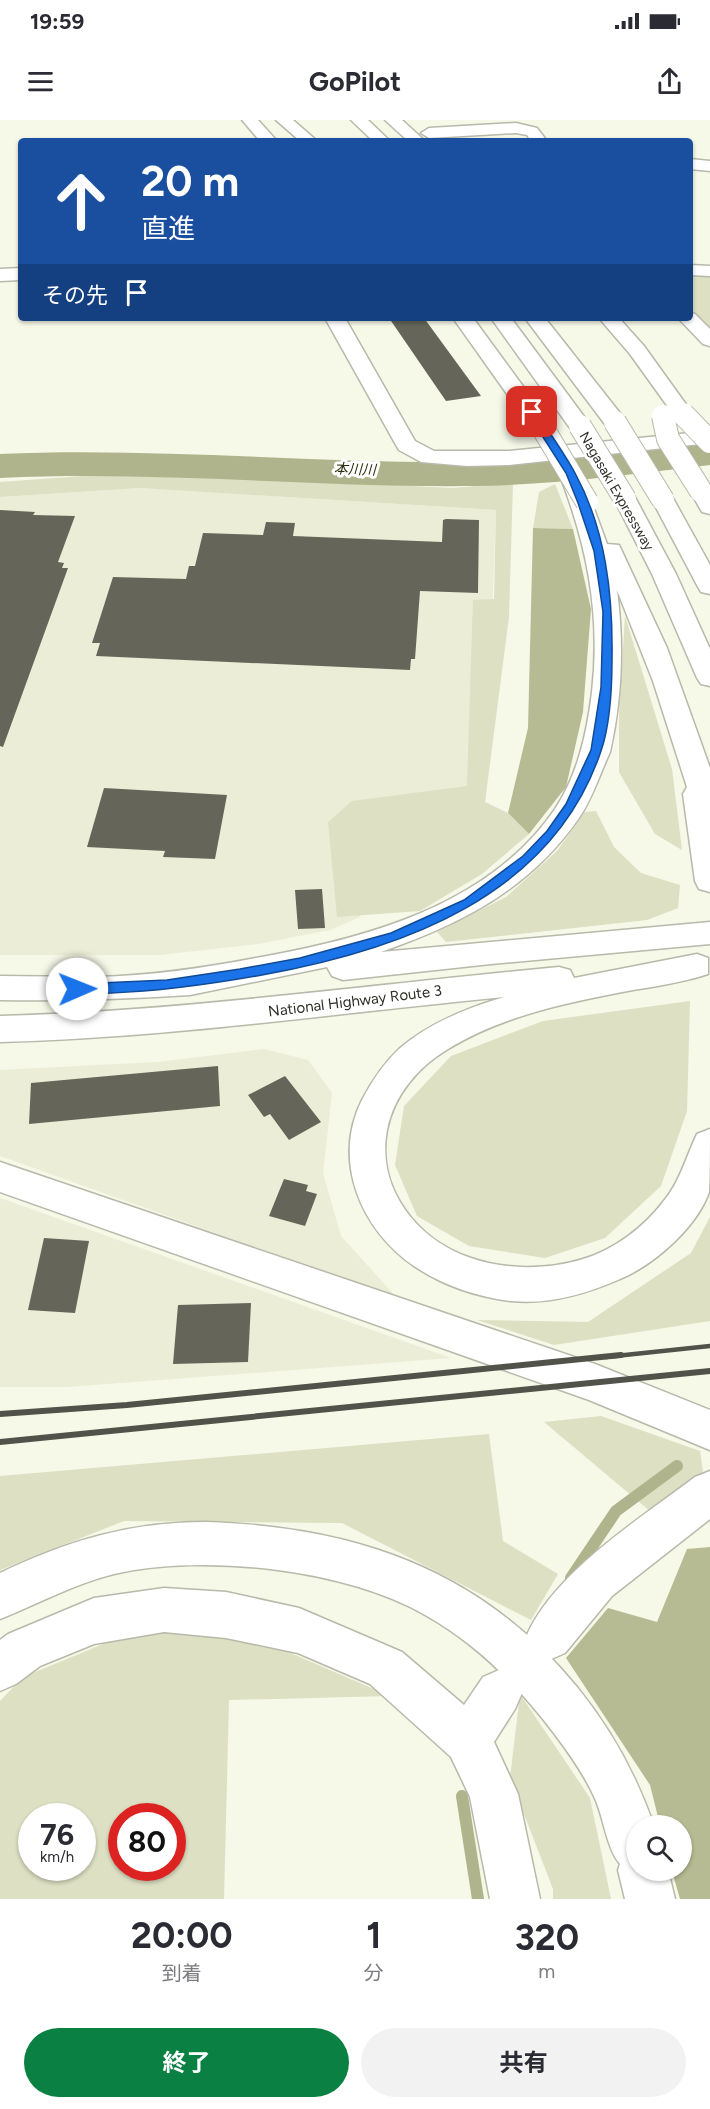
<!DOCTYPE html>
<html lang="ja">
<head>
<meta charset="utf-8">
<style>
  body { margin:0; font-family:Figtree,"Noto Sans JP",sans-serif; background:#f2f2f3; color:#2b2b33; height:100vh; display:flex; flex-direction:column; font-size:22px; white-space:nowrap }
  * { box-sizing:border-box; margin:0 }
  p { font-size:20px; color:#7c7c81 }
  .icon { flex:none; width:33px; height:33px; fill:none; stroke:currentColor; stroke-width:2; stroke-linecap:round; stroke-linejoin:round }
  .map { position:relative; height:1779px; overflow:hidden }
  .details { display:flex; flex-direction:column; background:#fff; flex:1 }
  .details>* { flex:none }
  .banner { position:absolute; left:18px; top:18px; width:675px; height:183px; border-radius:6px; box-shadow:0 2px 4px #0004; background:#1a4fa0; color:#fff; overflow:hidden }
  .tools { position:absolute; left:626px; top:1695px; display:grid; gap:12px }
  .tools a { display:grid; place-items:center; width:66px; height:66px; border-radius:50%; background:#fff; box-shadow:0 2px 4px #0004; font-size:30px }
  .speed { position:absolute; left:18px; top:1683px; display:flex; gap:12px; font-size:30px; font-weight:700; text-align:center }
  .speed>* { display:grid; place-content:center; width:78px; height:78px; border-radius:50%; background:#fff; box-shadow:0 2px 4px #0004; line-height:1 }
  .speed small { font-size:15px; font-weight:400 }
  .speed .limit { border:9px solid #d22; background:#fff; color:#111 }
  .pin { position:absolute; display:grid; place-items:center; width:51px; height:51px; color:#fff; margin:-26px; border-radius:12px; box-shadow:0 3px 9px #0006 }
  .me { position:absolute; width:66px; margin:-33px; rotate:89deg; stroke-linejoin:round; filter:drop-shadow(0 0 4px #0008) }
  .turn { display:flex; align-items:center; gap:21px; height:126px; padding:0 24px; font-size:27px }
  .turn .icon { width:78px; height:78px; stroke-width:2.5 }
  .turn b { display:block; font-size:42px; line-height:51px }
  .then { display:flex; align-items:center; height:57px; padding:0 24px; background:#0003; gap:12px; font-size:22px }
  .eta { display:flex; justify-content:space-evenly; align-items:center; height:102px; text-align:center }
  .eta b { font-size:36px; font-weight:700; line-height:42px }
  .primary-button { display:flex; gap:12px; margin-top:auto; padding:12px 24px }
  .primary-button a { flex:1; height:69px; border-radius:36px; background:#0b8043; color:#fff; font-size:24px; font-weight:700; line-height:69px; text-align:center }
  .primary-button a+a { background:#f2f2f3; color:#2b2b33 }
  .status { display:flex; justify-content:space-between; align-items:center; height:42px; padding:0 30px; background:#fff; direction:ltr }
  .status svg { height:16px; fill:currentColor }
  header { display:flex; justify-content:space-between; align-items:center; height:78px; padding:0 24px; background:#fff; font-size:27px; font-weight:700 }
  .map>svg:first-child { display:block }
  .built { fill:#ebedd6 }
  .green { fill:#dde0c3; fill-rule:evenodd }
  .forest { fill:#b7bb93 }
  .lines { fill:none; stroke-linecap:round; stroke-linejoin:round }
  .stream { stroke:#b0b48c; stroke-width:12 }
  .river { fill:#b0b48c; fill-rule:evenodd }
  .building { fill:#656659 }
  .minor-casing { stroke:#b7b9aa; stroke-width:3 }
  .highway-casing { stroke:#b7b9aa; stroke-width:3 }
  .minor { fill:#fff; fill-rule:evenodd }
  .highway { fill:#fff; fill-rule:evenodd }
  .rail-far1 { stroke:#51524a; stroke-width:4.5 }
  .rail { stroke:#51524a; stroke-width:6 }
  .highway-bridge-casing { stroke:#b7b9aa; stroke-width:24; stroke-linecap:butt }
  .highway-bridge { stroke:#fff; stroke-width:22 }
  .route { fill:#1a73e8; stroke:#114b97; stroke-width:1.5 }
  .labels { text-anchor:middle; stroke-width:6; stroke-linejoin:round; paint-order:stroke }
  .far-water-label { font-size:14px; font-style:italic; fill:#2a2c0b; stroke:#fff }
  .far-street-label { font-size:14px; fill:#2e2e28; stroke:#fff }
  .street-label { font-size:15px; fill:#2e2e28; stroke:#fff }
</style>
</head>
<body>
<div class="status"><b>19:59</b><svg viewBox="0 0 49 12"><path d="M0 12V9h3v3zM5 12V6h3v6zM10 12V3h3v9zM15 12V0h3v12zM26 1h20v11H26zM47 4h2v5h-2z"/></svg></div>
<header><svg class="icon" aria-label="menu" viewBox="0 0 24 24"><path d="M4 6h16M4 12h16M4 18h16"/></svg>GoPilot<svg class="icon" aria-label="share" viewBox="0 0 24 24"><path d="M12 15V3M7 8l5-5 5 5M5 13v7h14v-7"/></svg></header>
<div class="map">
<svg width="710" height="1779" viewBox="0 0 710 1779">
  <rect width="100%" height="100%" fill="#f6f8e8"/>
  <g class="built">
    <polygon points="140,368 496,390 485,682 356,700 360,797 330,810 258,824 159,835 0,835 0,377"/>
    <polygon points="264,929 308,940 332,973 323,1053 341,1116 397,1178 0,1036 0,950 158,942"/>
    <polygon points="0,1078 451,1238 67,1267 0,1267"/>
  </g>
  <g class="green">
    <polygon points="690,154 710,155 710,213 690,192"/>
    <polygon points="138,352 452,368 513,363 509,497 485,682 508,693 529,714 482,754 420,791 337,797 328,702 352,681 467,666 473,480 494,479 496,390 140,368 0,377 0,362"/>
    <polygon points="555,364 573,409 533,408 539,372"/>
    <polygon points="625,496 672,649 682,730 655,714 619,652 619,595"/>
    <polygon points="596,691 614,727 641,753 680,765 678,788 647,800 446,822 437,812 506,777 557,731 585,692"/>
    <polygon points="690,881 687,991 661,1066 605,1118 545,1138 469,1126 417,1096 395,1045 404,986 451,936 543,901"/>
    <polygon points="710,1097 710,1201 554,1225 477,1200 588,1202 691,1133"/>
    <polygon points="601,1296 700,1331 704,1358 651,1392 544,1302"/>
    <polygon points="489,1314 503,1421 558,1454 531,1500 342,1403 124,1401 0,1450 0,1356"/>
    <path d="M142,1508l114,10 134,58 -161,4 -5,199h-224v-198l23,-24zM32,1696h50v52h-50zM122,1696h50v52h-50z"/>
    <polygon points="520,1574 590,1678 611,1779 553,1779 553,1769 510,1658"/>
  </g>
  <g class="forest">
    <polygon points="533,408 573,409 591,489 583,592 566,667 529,714 508,693 528,608"/>
    <polygon points="710,1427 710,1779 680,1779 672,1751 681,1750 681,1706 660,1705 650,1665 566,1538 608,1488 657,1502 687,1429"/>
  </g>
  <g class="lines">
    <g class="stream">
      <polyline points="571,1458 616,1391 677,1346"/>
      <polyline points="462,1676 478,1779"/>
    </g>
    <path class="river" d="M710,321v24c-78,9 -156,20 -235,21 -158,2 -316,-16 -475,-8v-24c159,-7 317,10 475,8 79,-1 157,-12 235,-21z"/>
  </g>
  <g class="building">
    <polygon points="389,198 424,198 481,276 446,281"/>
    <polygon points="0,390 35,392 33,395 75,396 58,442 64,443 62,448 68,448 3,627 0,626"/>
    <polygon points="446,399 479,400 478,473 420,471 415,539 411,539 410,550 96,536 100,523 92,523 113,457 186,459 189,446 195,446 203,413 263,415 266,402 295,403 293,416 442,422 443,400"/>
    <polygon points="104,668 227,675 215,739 163,737 165,731 87,727"/>
    <polygon points="322,769 325,808 298,809 295,770"/>
    <polygon points="218,946 220,986 29,1004 31,963"/>
    <polygon points="285,956 321,1002 289,1020 270,994 264,997 248,975"/>
    <polygon points="284,1059 308,1065 306,1071 317,1074 305,1106 269,1096"/>
    <polygon points="44,1118 89,1121 75,1193 28,1190"/>
    <polygon points="251,1183 248,1242 173,1244 178,1185"/>
  </g>
  <g class="lines">
    <defs>
      <g id="minor">
        <polygon points="242,0 258,0 277,21 260,21"/>
        <polygon points="516,3 537,8 547,21 531,21 527,15 516,13 429,18 421,13 429,8"/>
        <polygon points="690,39 710,41 710,51 690,49"/>
        <polygon points="690,145 710,146 710,156 690,155"/>
        <polygon points="21,148 21,160 0,161 0,149"/>
        <polygon points="690,193 695,194 710,209 710,226 703,224 678,198 690,198"/>
        <polygon points="325,198 345,198 415,321 434,331 509,331 710,311 710,323 509,345 467,346 421,342 399,330 396,325"/>
        <polygon points="0,1042 595,1244 710,1290 710,1330 589,1280 0,1072"/>
        <path d="M710,1351v48l-98,77 -47,57 -16,7 -16,-7 -7,-16c27,-64 115,-119 169,-160z"/>
        <polygon points="164,1468 226,1472 299,1488 402,1532 464,1585 483,1557 499,1550 515,1557 522,1573 515,1589 494,1622 518,1674 540,1779 490,1779 470,1677 451,1637 370,1564 298,1533 226,1518 164,1512 94,1524 40,1546 16,1564 0,1571 0,1520 8,1514 94,1478"/>
      </g>
      <g id="highway">
        <polygon points="276,0 293,0 317,21 300,21"/>
        <polygon points="351,0 368,0 390,21 373,21"/>
        <polygon points="385,0 402,0 425,21 408,21"/>
        <polygon points="453,198 473,198 555,310 552,315 544,316 536,315"/>
        <polygon points="491,198 511,198 591,306 588,311 580,312 572,311"/>
        <polygon points="525,198 545,198 623,297 626,302 623,307 615,308 607,307"/>
        <polygon points="599,198 619,198 644,226 690,290 694,294 690,298 683,300 676,298 630,234"/>
        <path d="M570,346l8,2 3,5 26,71 12,1 48,103 43,120v124l-11,-3 -4,-8 -12,-87 4,-7 -34,-106 -36,-91c7,54 5,109 -7,162 -10,22 -18,47 -31,66 -50,72 -118,106 -198,134l329,-30v22l-219,20 -148,16 -11,-4 -5,-9 -137,28c-63,4 -126,6 -190,5v-24c32,0 64,1 95,1 55,-1 108,-9 161,-19 109,-19 233,-52 299,-149 23,-35 32,-76 37,-117 9,-78 -5,-147 -33,-219l3,-5z"/>
        <polygon points="701,364 710,368 710,394 702,392 690,371 693,366"/>
        <polygon points="625,372 633,374 636,379 676,454 710,529 710,566 701,564 697,558 652,454 614,379 617,374"/>
        <polygon points="663,373 671,375 674,380 710,445 710,474 701,472 698,467 652,380 655,375"/>
        <path d="M697,834l11,4v16c-24,8 -50,12 -75,16 -64,12 -129,25 -185,59 -30,18 -54,46 -61,81 -11,58 30,110 84,128 34,12 77,12 112,1 31,-9 61,-32 80,-57 17,-20 23,-45 34,-68l13,-5c0,14 0,52 -1,63 -12,35 -55,73 -89,87 -34,15 -71,26 -109,22 -34,-4 -69,-16 -97,-35 -54,-37 -82,-106 -52,-166 10,-19 21,-36 37,-51 30,-26 68,-41 105,-52 -168,16 -335,41 -504,45v-26c187,-5 373,-32 559,-49l11,3 4,8z"/>
        <path d="M207,1402c149,5 273,47 370,165 34,42 59,87 77,139h-18v44h32l7,29h-50l-7,-29 2,-6c-13,-15 -16,-44 -24,-63 -10,-24 -27,-48 -43,-69 -35,-46 -75,-87 -126,-116 -80,-47 -223,-63 -313,-42 -41,10 -76,30 -114,45v-46c69,-33 130,-51 207,-51z"/>
      </g>
    </defs>
    <use href="#minor" class="minor-casing"/>
    <use href="#highway" class="highway-casing"/>
    <use href="#minor" class="minor"/>
    <use href="#highway" class="highway"/>
    <polyline class="rail-far1" points="606,1237 710,1226"/>
    <g class="rail">
      <polyline points="0,1294 127,1285 621,1235"/>
      <polyline points="0,1322 710,1251"/>
    </g>
    <defs>
      <g id="highway-bridge">
        <polyline points="683,294 710,322"/>
        <polyline points="663,296 668,319 701,371"/>
        <polyline points="615,302 663,380"/>
        <polyline points="580,306 625,379"/>
        <polyline points="544,310 587,382"/>
      </g>
    </defs>
    <use href="#highway-bridge" class="highway-bridge-casing"/>
    <use href="#highway-bridge" class="highway-bridge"/>
  </g>
  <path class="route" d="M529,290h6c13,21 28,41 40,63 31,57 38,122 37,186 0,28 -2,66 -11,92 -49,146 -200,199 -339,224 -50,9 -100,16 -151,18 -12,0 -27,3 -39,-1l-2,-3 2,-4 5,-1 90,-4 73,-11 60,-11 91,-25 73,-33 59,-44 24,-25 19,-27 25,-54 10,-63 2,-75 -9,-61 -16,-48 -12,-30 -39,-61z"/>
  <g class="labels">
    <g class="far-water-label">
      <text transform="translate(355 349) rotate(2)" y="5">本川川</text>
    </g>
    <g class="far-street-label">
      <text transform="translate(617 371) rotate(60)" y="5">Nagasaki Expressway</text>
    </g>
    <g class="street-label">
      <text transform="translate(355 881) rotate(-7)" y="5">National Highway Route 3</text>
    </g>
  </g>
</svg>
<div class="tools">
<a><svg class="icon" aria-label="search" viewBox="0 0 24 24"><circle cx="10" cy="10" r="6"/><path d="M15 15l6 6"/></svg></a>
</div>
<div class="speed"><div>76<small>km/h</small></div><div class="limit">80</div></div>
<div class="pin" style="left:532px;top:292px;background:#d93025"><svg class="icon" aria-label="arrive" viewBox="0 0 24 24"><path d="M6 21V4h12l-3 4 3 4H6"/></svg></div>
<svg class="me" style="left:77px;top:869px" viewBox="-20 -20 40 40"><circle r="19" fill="#fff"/><path d="M0-13L10 11 0 6-10 11z" fill="#1a73e8"/></svg>
<div class="banner">
<div class="turn"><svg class="icon" aria-label="ahead" viewBox="0 0 24 24"><path d="M12 20V5M6 11l6-6 6 6"/></svg><div><b>20 m</b>直進</div></div>
<div class="then">その先<svg class="icon" aria-label="arrive" viewBox="0 0 24 24"><path d="M6 21V4h12l-3 4 3 4H6"/></svg></div>
</div>
</div>
<section class="details">
<div class="eta">
<div><b>20:00</b><p>到着</p></div>
<div><b>1</b><p>分</p></div>
<div><b>320</b><p>m</p></div>
</div>
<div class="primary-button"><a>終了</a><a>共有</a></div>
</section>
</body>
</html>
